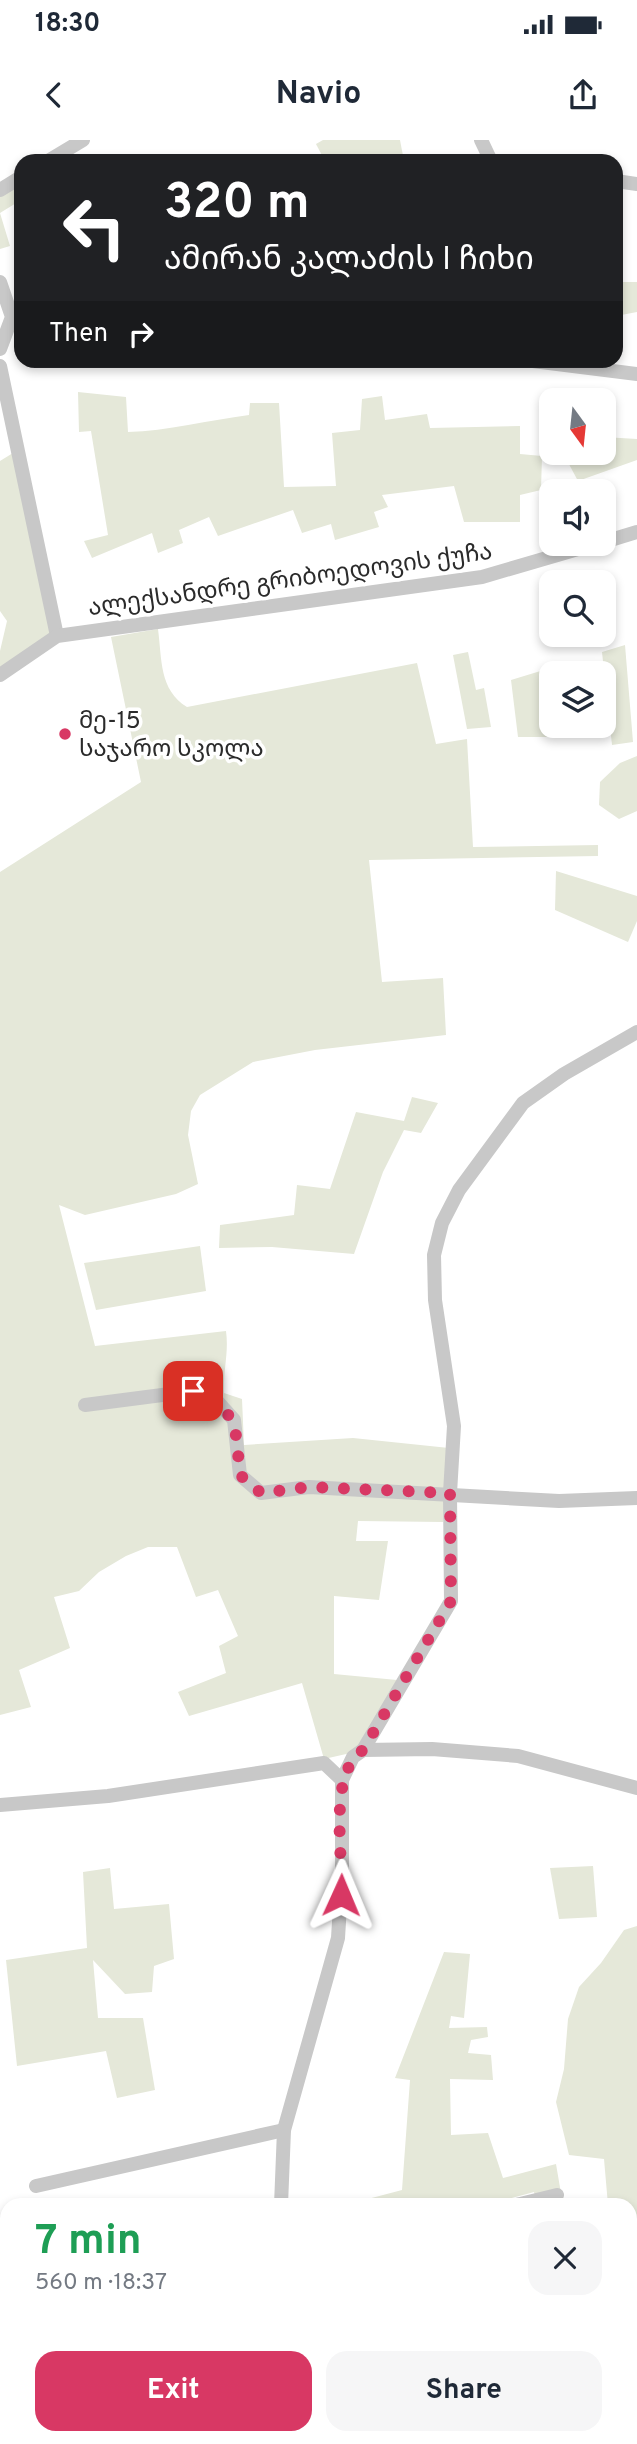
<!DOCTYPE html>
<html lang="en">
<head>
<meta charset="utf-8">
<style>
  body { margin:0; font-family:Overpass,"Noto Sans Georgian",sans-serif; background:#f6f6f7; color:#1f2937; height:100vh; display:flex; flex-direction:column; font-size:26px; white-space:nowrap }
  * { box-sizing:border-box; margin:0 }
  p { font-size:23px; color:#747a83 }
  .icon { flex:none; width:38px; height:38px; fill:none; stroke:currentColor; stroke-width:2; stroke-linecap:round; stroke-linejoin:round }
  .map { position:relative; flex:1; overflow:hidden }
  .drawer { position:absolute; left:0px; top:2058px; width:637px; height:247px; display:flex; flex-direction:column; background:#fff; border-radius:21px 21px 0 0; box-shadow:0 4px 10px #0003 }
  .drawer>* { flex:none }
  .banner { position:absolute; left:14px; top:14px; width:609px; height:214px; border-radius:21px; box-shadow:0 4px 10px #0003; background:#202124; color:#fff; overflow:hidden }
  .needle { width:46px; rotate:165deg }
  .fabs { position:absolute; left:539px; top:248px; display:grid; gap:14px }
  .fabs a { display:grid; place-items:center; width:77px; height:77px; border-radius:14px; background:#fff; box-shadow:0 4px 10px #0003; font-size:35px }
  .pin { position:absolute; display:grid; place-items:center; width:60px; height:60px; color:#fff; margin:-30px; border-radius:14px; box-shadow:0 4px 10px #0006 }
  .me { position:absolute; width:77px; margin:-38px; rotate:1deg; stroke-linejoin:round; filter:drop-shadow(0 0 5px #0008) }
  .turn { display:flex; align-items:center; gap:24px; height:147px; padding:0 35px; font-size:32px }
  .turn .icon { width:91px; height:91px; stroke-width:2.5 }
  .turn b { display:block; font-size:49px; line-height:60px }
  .then { display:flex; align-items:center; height:66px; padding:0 35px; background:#0003; gap:14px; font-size:26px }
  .round { display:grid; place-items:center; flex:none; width:74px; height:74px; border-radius:21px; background:#f6f6f7 }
  .overview { display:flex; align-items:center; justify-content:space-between; height:119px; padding:0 35px }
  h1 { font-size:42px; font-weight:700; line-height:52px; color:#1e9e55 }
  .button { display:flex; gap:14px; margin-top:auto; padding:14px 35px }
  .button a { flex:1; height:80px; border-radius:21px; background:#d83864; color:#fff; font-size:28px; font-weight:700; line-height:80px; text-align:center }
  .button a+a { background:#f6f6f7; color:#1f2937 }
  .status { display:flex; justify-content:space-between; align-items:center; height:49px; padding:0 35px; background:#fff; direction:ltr }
  .status svg { height:19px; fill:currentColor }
  header { display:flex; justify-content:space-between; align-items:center; height:91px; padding:0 35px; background:#fff; font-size:32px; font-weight:700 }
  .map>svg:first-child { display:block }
  .green { fill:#e5e8d9 }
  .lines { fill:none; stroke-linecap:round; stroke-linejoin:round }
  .minor { stroke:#c8c8c8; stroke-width:14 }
  .route { stroke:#d83864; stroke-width:12; stroke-dasharray:0 21.6 }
  .poi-dot { fill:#d83864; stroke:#fff; stroke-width:2.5 }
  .labels { text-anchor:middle; stroke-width:7; stroke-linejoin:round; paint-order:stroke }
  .street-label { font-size:24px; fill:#2b2b2b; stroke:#fff }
  .poi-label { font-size:24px; fill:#2b2b2b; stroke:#fff; text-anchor:start }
</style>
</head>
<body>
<div class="status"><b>18:30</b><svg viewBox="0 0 49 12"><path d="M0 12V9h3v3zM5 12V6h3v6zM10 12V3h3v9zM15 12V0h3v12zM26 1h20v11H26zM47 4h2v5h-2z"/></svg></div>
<header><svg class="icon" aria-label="back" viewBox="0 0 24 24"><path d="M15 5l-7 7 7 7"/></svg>Navio<svg class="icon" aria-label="share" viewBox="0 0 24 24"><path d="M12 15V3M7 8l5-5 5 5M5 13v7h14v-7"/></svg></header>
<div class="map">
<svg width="637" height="2304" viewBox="0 0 637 2304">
  <rect width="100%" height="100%" fill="#fff"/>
  <g class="green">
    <polygon points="323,0 400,0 404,21 325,21 316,4"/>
    <polygon points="21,37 21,60 0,73 10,106 0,109 0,50"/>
    <polygon points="616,139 617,142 637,142 637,172 616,176"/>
    <path d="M78,252l48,5 2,35c39,-1 81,-12 121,-17l1,-12h29l5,84 52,-1 -4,-53 28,-3 2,-31 20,-3 3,24 42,-6 3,14 90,-2v28l22,2 -1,34 -21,5v27h-56l-10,-36 -72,9 6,12 -14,5 5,15 -44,13 -4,-16 -29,9 -9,-23 -75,26 -9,-19 -30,13 4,13 -25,10 -6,-20 -60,25 -8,-17 24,-6 -17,-104 -12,1z"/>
    <polygon points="604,297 637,299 637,320 578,341 563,313 604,313"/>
    <polygon points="13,313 52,495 0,531 0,511 7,481 0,471 0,321"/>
    <path d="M158,489c4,30 1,61 29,78l230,-44 19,81 31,-5 6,108 125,-2v11l-229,4 13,122 61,-4 3,57 -131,15 -62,12 -53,33 -9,16 -3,24 10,49 -22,10 -91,21 -26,-10 36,141 131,-15c3,22 -3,39 -2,62l18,6 2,46 109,-7 96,10 -6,74 -85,-1 -2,20h32l-9,59 -45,-4v78l63,6 -42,72 -31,7 -22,-76 -113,33 -11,-24 48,-19 -7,-27 19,-10 -20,-46 -22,7 -19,-50h-29l-22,9 -27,16 -20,19 -25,6 16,51 -51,22 12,37 -31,8v-843l141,-90 -30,-145z"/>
    <polygon points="625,505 633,602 612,605 602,512"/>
    <polygon points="468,512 476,550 484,548 491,587 467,589 453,515"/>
    <polygon points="570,522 571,534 551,534 551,586 573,586 573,597 518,597 511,540"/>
    <polygon points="637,616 637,671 619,679 599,665 600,642 620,623"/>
    <polygon points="556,731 637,756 637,781 628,802 555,770"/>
    <polygon points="412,957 438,963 421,993 404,990 383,1032 354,1114 272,1107 219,1108 220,1085 294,1075 297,1045 330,1049 356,972 404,981"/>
    <polygon points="200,1106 206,1151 96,1170 84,1123"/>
    <polygon points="593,1726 597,1777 559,1779 550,1728"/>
    <polygon points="110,1728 114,1769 169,1764 174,1819 154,1826 152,1852 125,1854 93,1820 98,1878 143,1878 155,1950 117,1958 106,1911 17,1926 6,1820 87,1808 83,1732"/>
    <polygon points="637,1786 637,2304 568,2304 580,2298 630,2298 630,2065 608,2065 604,2019 569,2015 556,1962 564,1929 568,1879 579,1847 601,1823 624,1790"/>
    <polygon points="444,1812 470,1814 464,1878 451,1876 449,1888 487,1887 488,1897 471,1900 468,1913 491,1915 493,1940 450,1939 451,1995 488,1993 503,2038 556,2024 563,2065 537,2065 534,2052 486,2065 345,2065 402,2050 410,1940 395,1938"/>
    <polygon points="7,2227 7,2298 216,2298 218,2304 0,2304 0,2229"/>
  </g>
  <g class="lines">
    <g class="minor">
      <polyline points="481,0 491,21"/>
      <polyline points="48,21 83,0"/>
      <polyline points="616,41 637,44"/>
      <polyline points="0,50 21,37"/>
      <polyline points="0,142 12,177 0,209"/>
      <polyline points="525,220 637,234"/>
      <polyline points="0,226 57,496"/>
      <polyline points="604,402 637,392"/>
      <polyline points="0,535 57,496 482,437 595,404"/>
      <polyline points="85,1265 193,1251 216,1260 234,1280 240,1335 261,1353 309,1347 559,1361 637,1358"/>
      <polyline points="363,1610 432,1609 518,1616 637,1648"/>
      <polyline points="0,1665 108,1656 324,1623 342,1640"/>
      <polyline points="36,2046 284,1990"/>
      <polyline points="281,2065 284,1990 338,1798 342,1733 342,1640 353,1617 363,1610 451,1461 450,1353 454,1286 435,1160 434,1115 442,1083 459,1050 523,963 564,934 637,892"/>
      <polyline points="516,2065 557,2055"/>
      <polyline points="289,2304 289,2298"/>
    </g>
  </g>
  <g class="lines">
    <path class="route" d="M193,1251c48,19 42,39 47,84l21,18 48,-6 141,6 1,108 -88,149c-36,24 -19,105 -22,145"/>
  </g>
  <circle class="poi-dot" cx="65" cy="594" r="7"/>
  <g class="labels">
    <g class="street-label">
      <text transform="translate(290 439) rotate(-8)" y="8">ალექსანდრე გრიბოედოვის ქუჩა</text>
    </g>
    <g class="poi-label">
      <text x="79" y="588">მე-15<tspan x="79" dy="28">საჯარო სკოლა</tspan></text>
    </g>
  </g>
</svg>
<div class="fabs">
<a><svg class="needle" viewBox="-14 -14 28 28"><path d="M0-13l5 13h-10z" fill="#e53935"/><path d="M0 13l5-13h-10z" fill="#747a83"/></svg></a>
<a><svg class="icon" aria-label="sound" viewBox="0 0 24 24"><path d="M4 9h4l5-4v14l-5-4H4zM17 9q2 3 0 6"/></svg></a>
<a><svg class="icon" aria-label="search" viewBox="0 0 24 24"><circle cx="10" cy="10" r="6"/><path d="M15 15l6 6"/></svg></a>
<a><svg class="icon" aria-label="layers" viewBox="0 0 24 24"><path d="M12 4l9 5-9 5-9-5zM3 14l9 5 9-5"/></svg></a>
</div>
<div class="pin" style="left:193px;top:1251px;background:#d93025"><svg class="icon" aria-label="arrive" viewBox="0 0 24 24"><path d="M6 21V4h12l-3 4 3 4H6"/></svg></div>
<svg class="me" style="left:341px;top:1755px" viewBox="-20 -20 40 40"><path d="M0-17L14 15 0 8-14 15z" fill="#d83864" stroke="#fff" stroke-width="4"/></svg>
<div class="banner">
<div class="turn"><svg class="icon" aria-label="left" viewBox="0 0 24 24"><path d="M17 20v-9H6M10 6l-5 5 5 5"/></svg><div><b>320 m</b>ამირან კალაძის I ჩიხი</div></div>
<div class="then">Then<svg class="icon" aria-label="right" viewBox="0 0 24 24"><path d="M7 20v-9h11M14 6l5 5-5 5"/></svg></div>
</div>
<section class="drawer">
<div class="overview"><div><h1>7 min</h1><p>560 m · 18:37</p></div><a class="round"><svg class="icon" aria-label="close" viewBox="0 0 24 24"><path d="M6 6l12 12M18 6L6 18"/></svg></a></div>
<div class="button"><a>Exit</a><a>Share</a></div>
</section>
</div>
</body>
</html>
